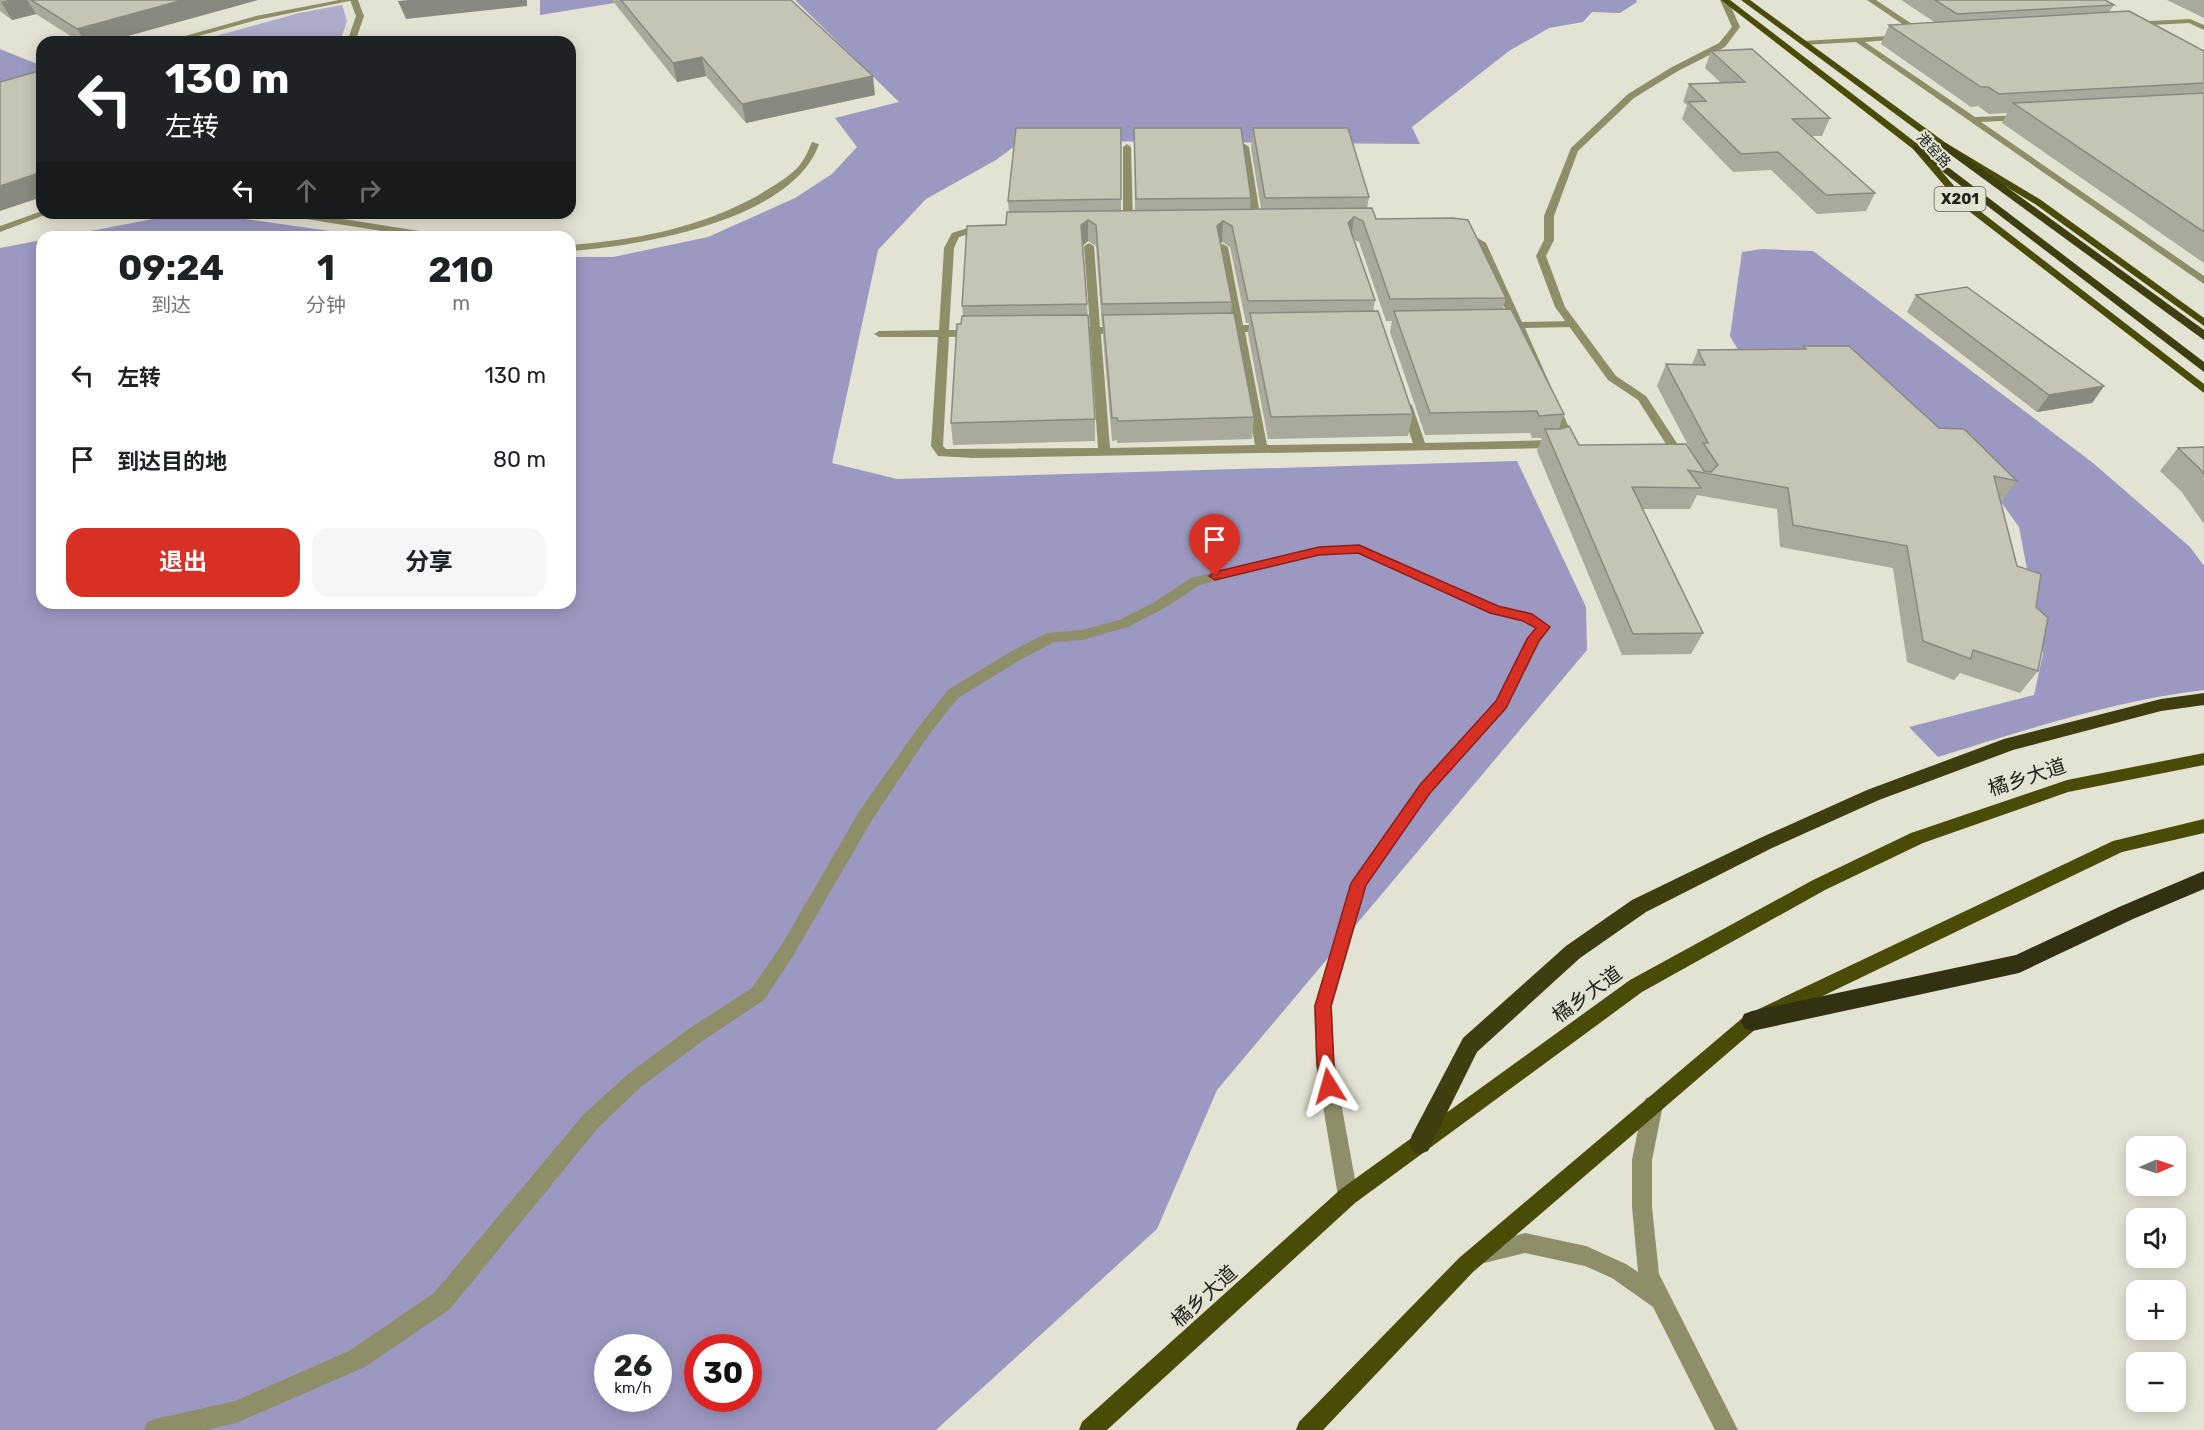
<!DOCTYPE html>
<html lang="zh">
<head>
<meta charset="utf-8">
<style>
  body { margin:0; font-family:Rubik,"Noto Sans SC",sans-serif; background:#f6f6f6; color:#202124; height:100vh; display:flex; flex-direction:column; font-size:22px; white-space:nowrap }
  * { box-sizing:border-box; margin:0 }
  p { font-size:20px; color:#757577 }
  .icon { flex:none; width:33px; height:33px; fill:none; stroke:currentColor; stroke-width:2; stroke-linecap:round; stroke-linejoin:round }
  .map { position:relative; flex:1; overflow:hidden }
  .sheet { position:absolute; left:36px; top:231px; width:540px; height:378px; display:flex; flex-direction:column; background:#fff; border-radius:18px; box-shadow:0 3px 15px #0003 }
  .sheet>* { flex:none }
  .banner { position:absolute; left:36px; top:36px; width:540px; height:183px; border-radius:18px; box-shadow:0 3px 15px #0003; background:#202124; color:#fff; overflow:hidden }
  .needle { width:39px; rotate:88deg }
  .controls { position:absolute; left:2126px; top:1136px; display:grid; gap:12px }
  .controls a { display:grid; place-items:center; width:60px; height:60px; border-radius:12px; background:#fff; box-shadow:0 3px 15px #0003; font-size:30px }
  .speed { position:absolute; left:594px; top:1334px; display:flex; gap:12px; font-size:30px; font-weight:700; text-align:center }
  .speed>* { display:grid; place-content:center; width:78px; height:78px; border-radius:50%; background:#fff; box-shadow:0 3px 15px #0003; line-height:1 }
  .speed small { font-size:15px; font-weight:400 }
  .speed .limit { border:9px solid #d22; background:#fff; color:#111 }
  .pin { position:absolute; display:grid; place-items:center; width:51px; height:51px; color:#fff; margin:-62px -26px; border-radius:50% 50% 50% 0; rotate:-45deg; box-shadow:0 0 6px #0007 }
  .pin .icon { rotate:45deg }
  .me { position:absolute; width:66px; margin:-33px; rotate:352deg; stroke-linejoin:round; filter:drop-shadow(0 0 4px #0008) }
  .turn { display:flex; align-items:center; gap:21px; height:126px; padding:0 30px; font-size:27px }
  .turn .icon { width:78px; height:78px; stroke-width:2.5 }
  .turn b { display:block; font-size:42px; line-height:51px }
  .lanes { display:flex; align-items:center; height:57px; padding:0 30px; background:#0003; justify-content:center; gap:30px; direction:ltr }
  .lanes .off { opacity:.35 }
  .eta { display:flex; justify-content:space-evenly; align-items:center; height:102px; text-align:center }
  .eta b { font-size:36px; font-weight:700; line-height:42px }
  .action { display:flex; gap:12px; margin-top:auto; padding:12px 30px }
  .action a { flex:1; height:69px; border-radius:18px; background:#d93025; color:#fff; font-size:24px; font-weight:700; line-height:69px; text-align:center }
  .action a+a { background:#f6f6f6; color:#202124 }
  ul { padding:0; list-style:none }
  li { display:flex; align-items:center; gap:18px; height:84px; padding:0 30px }
  li div { flex:1 }
  li b { display:block; font-size:22px }
  li em { font-style:normal }
  .map>svg:first-child { display:block }
  .green { fill:#afacca }
  .forest { fill:#9c98c1; fill-rule:evenodd }
  .lines { fill:none; stroke-linecap:round; stroke-linejoin:round }
  .service { fill:#8e8f69; fill-rule:evenodd }
  .minor { fill:#8e8f69; fill-rule:evenodd }
  .tertiary { fill:#8e8f69; fill-rule:evenodd }
  .primary { fill:#4b4b08; fill-rule:evenodd }
  .trunk { fill:#3e3e0e; fill-rule:evenodd }
  .motorway { fill:#323213; fill-rule:evenodd }
  .wall { fill:#a9a99c }
  .shaded-wall { fill:#898a7f }
  .building { fill:#c4c5b5; stroke:#898a7f; stroke-width:1.5 }
  .route { fill:#d93025; stroke:#8d1f18; stroke-width:1.5 }
  .labels { text-anchor:middle; stroke-width:4.5; stroke-linejoin:round; paint-order:stroke }
  .far-street-label { font-size:14px; fill:#22221c; stroke:#e2e3d3 }
  .shield { fill:#e2e3d3; stroke:#5c5c53; stroke-width:1.5 }
  .shield-label { font-size:15px; font-weight:bold; fill:#22221c }
  .near-street-label { font-size:20px; fill:#22221c; stroke:#e2e3d3 }
</style>
</head>
<body>
<div class="map">
<svg width="2204" height="1430" viewBox="0 0 2204 1430">
  <rect width="100%" height="100%" fill="#e2e3d3"/>
  <polygon class="green" points="342,5 347,21 340,42 194,42 299,13"/>
  <g class="forest">
    <polygon points="540,0 633,0 540,15"/>
    <path d="M795,0h841l1,2 -17,11 -28,-1 -9,10 -34,6 -40,23 -97,76 8,17 -353,-3 -48,2 -23,17 -70,39 -48,51 -46,213 65,16 620,-18 69,146 1,43 -370,440 -60,139 -221,201h-936v-1182l42,-8v363h528v-346h43l95,-20 87,-39 37,-24 25,-27 -22,-29 64,-16zM608,1347h50v51h-50zM698,1347h50v51h-50z"/>
    <polygon points="0,49 42,66 42,73 0,85"/>
    <polygon points="163,217 231,217 373,237 60,237"/>
    <path d="M1762,249l51,2 280,212 97,84 14,19v124c-92,11 -178,40 -266,67l-29,-30 125,-32 9,-41 -24,-127 -51,-71 -227,-101 -11,-19 12,-84z"/>
  </g>
  <g class="lines">
    <g class="service">
      <polygon points="1867,0 1876,0 1927,34 1920,36"/>
      <polygon points="2190,19 2204,25 2204,30 2189,23 2132,26 2128,24 2132,22"/>
      <polygon points="1905,35 1905,39 1902,39 1865,42 1975,117 2027,115 2027,119 2024,120 1981,122 2204,276 2204,284 1856,42 1803,45 1799,43 1803,41"/>
      <path d="M1127,144l4,3 2,75 119,-1 -11,-74 4,-3 4,3 12,74 122,-1 88,14 15,9 36,79 50,-1 5,3 -5,3 -47,1 49,111 -20,9 -581,10 -35,-2 -7,-10 7,-109h-59l-5,-3 5,-3 60,-1 5,-82 8,-15 25,-8 146,-3v-75zM1383,226l82,13 12,6 34,77 -7,3 10,3 48,109 -9,3 -128,3 -13,-38 -6,-3 -6,3 13,38 -146,2 -22,-113 22,-1 5,-3 -5,-3h-24l-15,-78 -5,-3 -5,3 15,78 -14,1 -5,3 5,3h15l21,113 -145,3 -9,-114 22,-1 5,-3 -5,-3h-23l-6,-81 -5,-3 -5,3 6,81 -21,1 -5,3 5,3h21l8,114 -152,1 -3,-3 6,-109 27,-1 5,-3 -5,-3h-27l5,-82 5,-11 19,-6 31,-2z"/>
      <polygon points="1653,1096 1660,1098 1663,1105 1652,1160 1652,1207 1659,1274 1738,1430 1715,1430 1653,1307 1612,1278 1585,1266 1525,1253 1480,1264 1473,1261 1470,1254 1473,1247 1525,1233 1586,1246 1626,1264 1638,1272 1632,1207 1632,1160 1643,1105 1646,1098"/>
    </g>
    <g class="minor">
      <polygon points="339,0 354,0 257,20 177,42 164,42 256,16"/>
      <polygon points="1720,0 1728,0 1740,27 1725,47 1678,71 1634,98 1578,151 1554,216 1554,240 1546,256 1565,307 1616,376 1646,396 1688,460 1682,464 1678,463 1638,400 1608,380 1555,307 1536,256 1544,240 1544,216 1571,148 1628,94 1672,67 1719,43 1732,27"/>
      <path d="M812,142l7,2c-26,76 -179,102 -249,107v-6c66,-5 129,-17 187,-49 14,-9 30,-17 42,-30 6,-7 9,-15 13,-24z"/>
      <polygon points="282,213 305,213 438,234 443,237 420,237 287,216"/>
      <polygon points="1360,545 1498,606 1532,614 1551,627 1540,642 1507,708 1431,792 1367,885 1332,1006 1334,1064 1358,1196 1355,1203 1348,1206 1341,1203 1338,1196 1316,1064 1314,1006 1351,883 1419,784 1496,701 1527,639 1535,628 1523,621 1490,613 1358,553 1319,555 1200,585 1163,609 1128,627 1082,640 1054,642 1020,660 958,698 928,736 872,820 793,956 764,1000 704,1040 642,1086 598,1128 450,1309 365,1367 236,1423 206,1430 144,1430 147,1422 155,1419 235,1401 349,1351 434,1293 584,1114 628,1074 690,1028 752,988 781,946 860,810 918,728 948,690 1010,652 1047,633 1082,630 1119,620 1153,603 1191,578 1319,547"/>
    </g>
    <g class="tertiary">
      <polygon points="350,0 358,0 364,16 355,42 347,42 356,16"/>
      <polygon points="42,211 42,213 50,213 0,232 0,226"/>
    </g>
    <g class="primary">
      <polygon points="1721,0 1730,0 1919,145 1967,201 2204,384 2204,393 1961,205 1913,149"/>
      <polygon points="1741,0 1750,0 1946,143 2041,200 2204,318 2204,326 2035,204 1940,147"/>
      <polygon points="2204,753 2204,765 2068,792 1923,843 1825,890 1642,992 1355,1203 1107,1430 1079,1430 1082,1422 1341,1189 1630,980 1813,880 1911,833 2067,780"/>
      <polygon points="2204,819 2204,833 2122,852 1758,1027 1473,1272 1323,1430 1296,1430 1299,1422 1459,1258 1746,1015 2113,841"/>
    </g>
    <g class="trunk">
      <polygon points="1940,143 1946,143 2204,330 2204,340 1940,147"/>
      <polygon points="1913,145 1919,145 2204,362 2204,372 1913,149"/>
      <polygon points="2204,693 2204,705 2161,711 2013,750 1879,800 1772,848 1646,912 1580,958 1477,1052 1428,1151 1420,1154 1412,1151 1409,1143 1412,1135 1463,1038 1566,946 1632,900 1760,838 1867,790 2004,739 2161,699"/>
    </g>
    <polygon class="motorway" points="2204,871 2204,889 2133,919 2019,973 1752,1031 1744,1028 1741,1021 1744,1014 1752,1011 2016,955 2119,907"/>
  </g>
  <g class="wall">
    <polygon points="0,0 258,0 106,42 80,42 36,14 12,20 0,11"/>
    <polygon points="612,0 791,0 875,95 746,123 706,76 677,82"/>
    <polygon points="1901,0 2105,0 2114,5 2109,12 2204,51 2204,263 2002,123 2007,113 1989,114 1978,106 1971,107 1881,44 1889,25 1936,23"/>
    <polygon points="2167,0 2204,0 2204,18"/>
    <polygon points="1711,51 1830,118 1822,136 1811,136 1875,193 1866,211 1817,214 1771,170 1733,172 1682,119 1687,105 1683,102 1689,84 1721,83 1705,68"/>
    <polygon points="1121,128 1121,211 1135,211 1134,128 1251,198 1250,209 1261,209 1251,148 1253,128 1369,197 1367,208 1376,219 1506,298 1503,309 1564,414 1559,429 1579,445 1689,447 1657,386 1666,364 1692,364 1698,350 1802,349 1803,346 1939,428 2017,481 2001,502 2017,566 2036,607 2038,671 2020,693 1960,673 1954,680 1907,662 1893,568 1780,547 1777,509 1697,495 1690,509 1643,509 1703,633 1691,654 1622,655 1537,451 1542,438 1532,438 1530,433 1425,435 1390,332 1392,321 1386,321 1359,242 1354,240 1375,300 1373,311 1413,414 1408,436 1268,439 1248,334 1249,323 1246,323 1230,247 1222,242 1221,243 1232,302 1231,313 1254,417 1252,439 1117,443 1117,440 1112,441 1103,336 1103,326 1102,326 1096,246 1088,241 1083,245 1095,419 1095,441 953,445 951,423 961,324 963,316 962,306 1006,225 1009,212 1008,201"/>
    <polygon points="1916,295 2104,386 2092,403 2037,412 1907,312"/>
    <polygon points="2204,447 2204,524 2181,491 2160,471 2178,448"/>
  </g>
  <g class="shaded-wall">
    <polygon points="8,0 27,0 36,14 12,20 1,2"/>
    <polygon points="183,0 258,0 106,42 85,42 77,29"/>
    <polygon points="409,0 527,0 527,6 406,19 398,1"/>
    <polygon points="702,57 706,76 677,82 673,63"/>
    <polygon points="873,76 875,95 746,123 742,104"/>
    <polygon points="42,172 42,197 0,211 0,186"/>
    <polygon points="1354,217 1351,238 1348,223"/>
    <polygon points="1088,220 1088,241 1082,246 1081,225"/>
    <polygon points="1223,221 1222,242 1216,247 1217,226"/>
    <polygon points="2104,386 2092,403 2037,412 2049,395"/>
  </g>
  <g class="building">
    <polygon points="31,0 183,0 77,29"/>
    <polygon points="621,0 791,0 873,76 742,104 702,57 673,63"/>
    <polygon points="1935,0 2105,0 2114,5 1957,14"/>
    <polygon points="2129,11 2204,51 2204,83 1999,94 1988,87 1981,87 1889,25"/>
    <polygon points="1752,49 1830,118 1792,119 1875,193 1826,195 1778,152 1741,154 1688,102 1706,101 1689,84 1745,82 1711,51"/>
    <polygon points="42,70 42,172 0,186 0,82"/>
    <polygon points="2204,93 2204,232 2013,103"/>
    <polygon points="1016,128 1121,128 1121,199 1008,201"/>
    <polygon points="1134,128 1241,128 1251,198 1136,199"/>
    <polygon points="1253,128 1348,128 1369,197 1265,198"/>
    <polygon points="1372,208 1376,219 1453,218 1468,220 1506,298 1390,299 1363,221 1354,217 1348,223 1375,300 1248,301 1232,226 1223,221 1217,226 1232,302 1102,304 1096,225 1088,220 1081,225 1087,304 962,306 967,226 1006,225 1007,212"/>
    <polygon points="1967,287 2104,386 2049,395 1916,295"/>
    <polygon points="1511,309 1564,414 1539,416 1537,411 1430,413 1394,311"/>
    <polygon points="1378,311 1413,414 1271,417 1250,313"/>
    <polygon points="1234,313 1254,417 1118,421 1117,418 1112,418 1103,315"/>
    <polygon points="1088,315 1095,419 951,423 957,324 961,324 962,316"/>
    <polygon points="1803,346 1849,346 1939,428 1964,429 2017,481 1994,476 2017,566 2041,574 2036,607 2048,618 2038,671 1973,650 1971,659 1923,641 1907,546 1793,525 1788,488 1688,470 1701,488 1632,487 1703,633 1633,634 1545,429 1561,429 1569,426 1579,445 1686,444 1704,471 1711,472 1718,465 1703,443 1708,443 1666,364 1705,365 1698,350 1806,349"/>
    <polygon points="2204,447 2204,474 2200,469 2178,448"/>
  </g>
  <polygon class="route" points="1359,545 1498,606 1532,614 1550,627 1539,641 1506,708 1430,793 1366,885 1331,1006 1334,1064 1338,1086 1335,1092 1329,1094 1323,1092 1317,1064 1315,1006 1351,883 1420,785 1496,701 1527,639 1536,628 1523,621 1490,613 1358,553 1319,555 1215,580 1209,576 1215,572 1319,547"/>
  <g class="labels">
    <g class="far-street-label">
      <text transform="translate(1934 150) rotate(47)" y="5">港窑路</text>
    </g>
    <rect class="shield" x="1934.5" y="187" width="51" height="24" rx="4.5"/>
    <g class="shield-label">
      <text x="1960" y="204">X201</text>
    </g>
    <g class="near-street-label">
      <text transform="translate(2027 777) rotate(-18)" y="7">橘乡大道</text>
      <text transform="translate(1587 994) rotate(-36)" y="7">橘乡大道</text>
      <text transform="translate(1204 1296) rotate(-42)" y="7">橘乡大道</text>
    </g>
  </g>
</svg>
<div class="controls">
<a><svg class="needle" viewBox="-14 -14 28 28"><path d="M0-13l5 13h-10z" fill="#e53935"/><path d="M0 13l5-13h-10z" fill="#757577"/></svg></a>
<a><svg class="icon" aria-label="sound" viewBox="0 0 24 24"><path d="M4 9h4l5-4v14l-5-4H4zM17 9q2 3 0 6"/></svg></a>
<a>+</a>
<a>−</a>
</div>
<div class="speed"><div>26<small>km/h</small></div><div class="limit">30</div></div>
<div class="pin" style="left:1215px;top:576px;background:#d93025"><svg class="icon" aria-label="arrive" viewBox="0 0 24 24"><path d="M6 21V4h12l-3 4 3 4H6"/></svg></div>
<svg class="me" style="left:1329px;top:1086px" viewBox="-20 -20 40 40"><path d="M0-17L14 15 0 8-14 15z" fill="#d93025" stroke="#fff" stroke-width="4"/></svg>
<div class="banner">
<div class="turn"><svg class="icon" aria-label="left" viewBox="0 0 24 24"><path d="M17 20v-9H6M10 6l-5 5 5 5"/></svg><div><b>130 m</b>左转</div></div>
<div class="lanes"><svg class="icon" aria-label="left" viewBox="0 0 24 24"><path d="M17 20v-9H6M10 6l-5 5 5 5"/></svg><svg class="icon off" aria-label="ahead" viewBox="0 0 24 24"><path d="M12 20V5M6 11l6-6 6 6"/></svg><svg class="icon off" aria-label="right" viewBox="0 0 24 24"><path d="M7 20v-9h11M14 6l5 5-5 5"/></svg></div>
</div>
<section class="sheet">
<div class="eta">
<div><b>09:24</b><p>到达</p></div>
<div><b>1</b><p>分钟</p></div>
<div><b>210</b><p>m</p></div>
</div>
<ul>
<li><svg class="icon" aria-label="left" viewBox="0 0 24 24"><path d="M17 20v-9H6M10 6l-5 5 5 5"/></svg><div><b>左转</b></div><em>130 m</em></li>
<li><svg class="icon" aria-label="arrive" viewBox="0 0 24 24"><path d="M6 21V4h12l-3 4 3 4H6"/></svg><div><b>到达目的地</b></div><em>80 m</em></li>
</ul>
<div class="action"><a>退出</a><a>分享</a></div>
</section>
</div>
</body>
</html>
